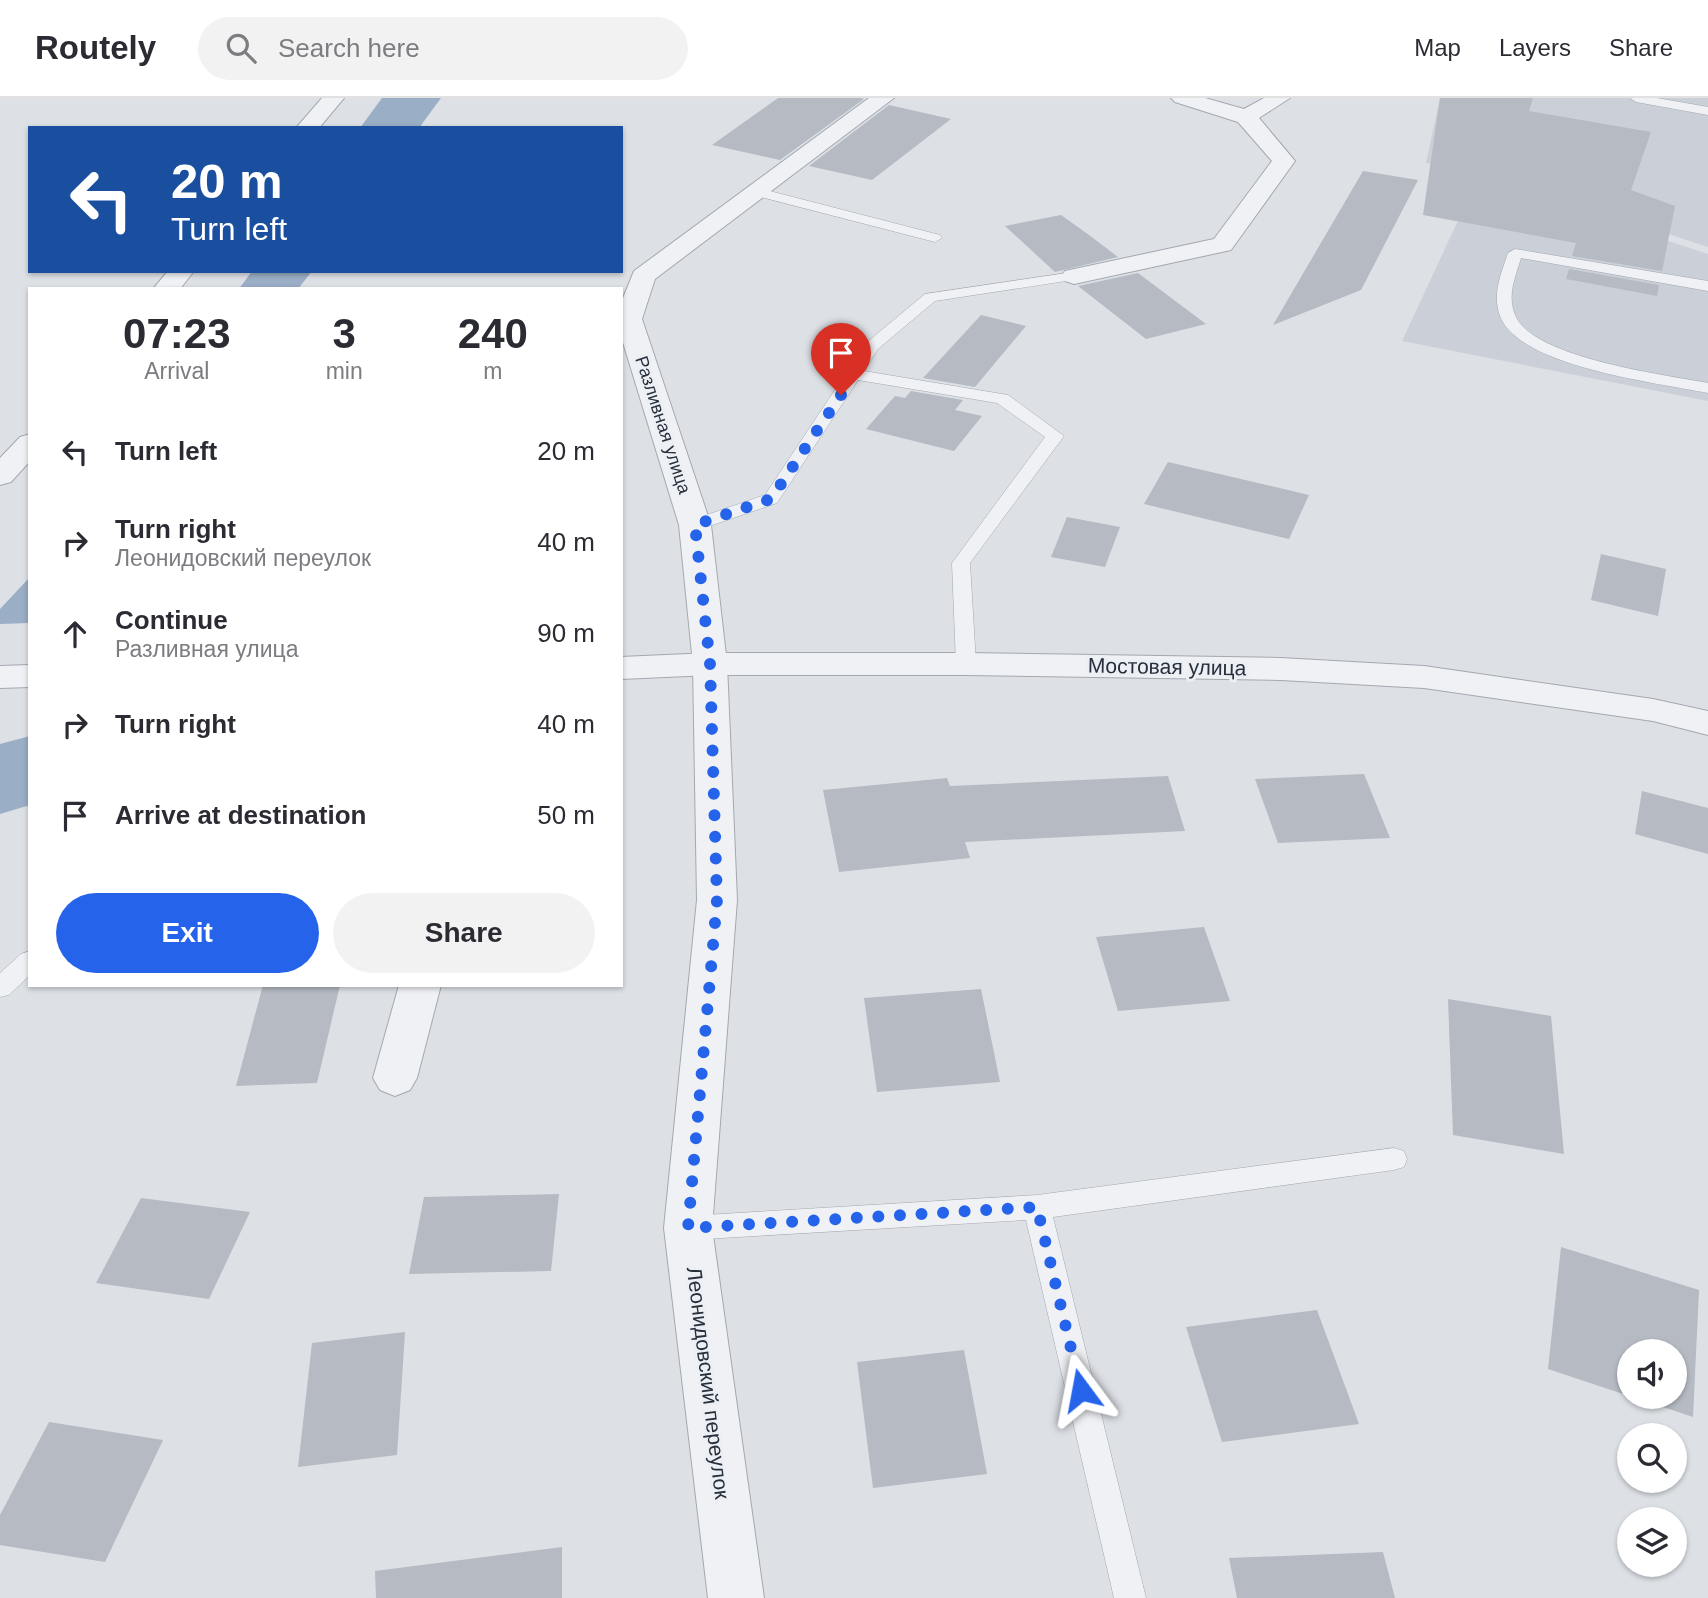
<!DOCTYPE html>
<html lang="en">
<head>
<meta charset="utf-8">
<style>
  body { margin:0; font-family:Helvetica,sans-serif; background:#f2f2f3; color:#2b2b33; height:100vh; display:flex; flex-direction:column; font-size:26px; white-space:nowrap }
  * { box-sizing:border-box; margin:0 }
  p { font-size:23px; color:#7c7c81 }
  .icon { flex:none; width:38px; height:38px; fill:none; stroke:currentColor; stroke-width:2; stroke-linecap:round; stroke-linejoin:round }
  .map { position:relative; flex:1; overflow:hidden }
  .side { position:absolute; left:28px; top:189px; width:595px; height:700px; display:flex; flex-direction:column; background:#fff; border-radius:0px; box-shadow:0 2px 5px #0004 }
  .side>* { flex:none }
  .banner { position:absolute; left:28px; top:28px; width:595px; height:147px; border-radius:0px; box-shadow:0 2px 5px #0004; background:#1a4fa0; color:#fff; overflow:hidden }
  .buttons { position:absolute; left:1617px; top:1241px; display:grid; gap:14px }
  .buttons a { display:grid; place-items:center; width:70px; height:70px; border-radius:50%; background:#fff; box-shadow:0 2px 5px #0004; font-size:35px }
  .pin { position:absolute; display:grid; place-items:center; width:60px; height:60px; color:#fff; margin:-72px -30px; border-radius:50% 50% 50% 0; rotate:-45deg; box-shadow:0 0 7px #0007 }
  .pin .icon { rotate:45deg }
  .me { position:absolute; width:77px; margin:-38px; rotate:347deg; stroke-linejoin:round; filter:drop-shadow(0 0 5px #0008) }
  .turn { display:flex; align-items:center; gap:24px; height:147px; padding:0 28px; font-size:32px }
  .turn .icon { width:91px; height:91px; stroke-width:2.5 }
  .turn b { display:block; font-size:49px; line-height:60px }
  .eta { display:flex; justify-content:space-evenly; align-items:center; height:119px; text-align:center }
  .eta b { font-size:42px; font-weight:600; line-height:49px }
  .button { display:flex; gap:14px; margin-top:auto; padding:14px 28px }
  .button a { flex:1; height:80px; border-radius:42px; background:#2563eb; color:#fff; font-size:28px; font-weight:600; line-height:80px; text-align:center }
  .button a+a { background:#f2f2f3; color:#2b2b33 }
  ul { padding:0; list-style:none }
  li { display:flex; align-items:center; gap:21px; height:91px; padding:0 28px }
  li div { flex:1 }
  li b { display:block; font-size:26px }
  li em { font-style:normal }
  header { display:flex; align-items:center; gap:42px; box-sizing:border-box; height:98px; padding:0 35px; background:#fff; border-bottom:2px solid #e1e1e2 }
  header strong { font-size:33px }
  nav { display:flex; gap:38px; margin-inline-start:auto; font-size:24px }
  .search { width:490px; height:63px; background:#f2f2f3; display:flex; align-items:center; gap:18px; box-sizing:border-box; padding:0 24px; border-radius:38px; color:#7c7c81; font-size:26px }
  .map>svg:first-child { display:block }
  .built { fill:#cbd0d8 }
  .water { fill:#9aaec5 }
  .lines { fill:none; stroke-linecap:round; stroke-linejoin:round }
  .river { fill:#9aaec5; fill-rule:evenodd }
  .building { fill:#b5bac3 }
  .service-casing { stroke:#a3a8b0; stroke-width:1 }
  .minor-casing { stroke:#a3a8b0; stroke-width:2 }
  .tertiary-casing { stroke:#a3a8b0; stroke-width:2 }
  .service { fill:#f0f1f5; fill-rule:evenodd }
  .minor { fill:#f0f1f5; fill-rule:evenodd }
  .tertiary { fill:#f0f1f5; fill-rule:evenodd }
  .route { stroke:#2563eb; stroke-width:12; stroke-dasharray:0 21.6 }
  .labels { text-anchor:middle; stroke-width:6; stroke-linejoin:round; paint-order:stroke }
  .far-street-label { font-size:18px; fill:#282f3c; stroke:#ecf0f4 }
  .street-label { font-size:21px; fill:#282f3c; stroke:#ecf0f4 }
</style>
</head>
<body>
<header>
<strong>Routely</strong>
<div class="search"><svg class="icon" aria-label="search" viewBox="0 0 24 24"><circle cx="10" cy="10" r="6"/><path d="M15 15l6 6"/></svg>Search here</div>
<nav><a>Map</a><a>Layers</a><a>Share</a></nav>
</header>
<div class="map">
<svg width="1708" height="1500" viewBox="0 0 1708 1500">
  <rect width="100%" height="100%" fill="#dde1e6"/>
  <g class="built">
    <polygon points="1440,0 1708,0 1708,149 1476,73 1426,65"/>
    <polygon points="1483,82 1708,156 1708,303 1402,243 1475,86"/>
  </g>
  <g class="water">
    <polygon points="382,0 441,0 419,30 360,30"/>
    <polygon points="252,173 312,173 298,191 239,191"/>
    <polygon points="30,479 30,525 0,526 0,511"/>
  </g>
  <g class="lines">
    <polygon class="river" points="30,638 30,707 0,716 0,646"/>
  </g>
  <g class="building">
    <polygon points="778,0 861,0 864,1 780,62 712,47"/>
    <polygon points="1440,0 1533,0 1529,13 1651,34 1631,92 1675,108 1662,173 1572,158 1576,145 1423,117"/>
    <polygon points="889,7 951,21 872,82 809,68"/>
    <polygon points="1363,73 1418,82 1361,192 1273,227"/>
    <polygon points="1061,117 1089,137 1118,159 1055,174 1005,128"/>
    <polygon points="1569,171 1659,187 1657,198 1566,181"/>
    <polygon points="1138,175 1206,226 1146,241 1078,188"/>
    <polygon points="981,217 1026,228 975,289 923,280"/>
    <polygon points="911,293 963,302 955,312 982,318 954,353 866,331 895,298 905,300"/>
    <polygon points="1168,364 1309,397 1289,441 1144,406"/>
    <polygon points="1067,419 1120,429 1105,469 1051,459"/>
    <polygon points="1601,456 1666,471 1658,518 1591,502"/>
    <polygon points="1364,676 1390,740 1278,745 1255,681"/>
    <polygon points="1168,678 1185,733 965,744 970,760 839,774 823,692 947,680 950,688"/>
    <polygon points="1642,693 1708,710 1708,756 1635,736"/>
    <polygon points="1204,829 1230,903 1118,913 1096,839"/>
    <polygon points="263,887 340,887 317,985 236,988"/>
    <polygon points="981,891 1000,984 877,994 864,900"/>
    <polygon points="1448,901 1551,918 1564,1056 1453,1037"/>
    <polygon points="559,1096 551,1173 409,1176 424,1099"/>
    <polygon points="141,1100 250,1114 209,1201 96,1185"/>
    <polygon points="1561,1149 1699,1192 1693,1319 1630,1298 1675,1298 1675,1253 1629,1253 1629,1298 1548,1271"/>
    <polygon points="1317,1212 1359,1326 1222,1344 1186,1229"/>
    <polygon points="405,1234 397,1357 298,1369 312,1245"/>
    <polygon points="964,1252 987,1376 873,1390 857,1264"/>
    <polygon points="49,1324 163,1342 105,1464 0,1447 0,1417"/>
    <polygon points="562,1449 562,1500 376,1500 375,1473"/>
    <polygon points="1383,1454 1395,1500 1237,1500 1229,1460"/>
  </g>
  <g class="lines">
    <defs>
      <g id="service">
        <polygon points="1630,0 1657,0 1708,9 1708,17 1636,4"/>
        <polygon points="754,89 940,137 942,140 935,144 749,96 747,93"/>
        <path d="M1515,151l193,32v10l-187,-33c-6,20 -14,37 -6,57 17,43 151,60 193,68v10c-49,-10 -189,-26 -208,-77 -8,-22 1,-42 8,-63z"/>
        <polygon points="1074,174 1081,178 1079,181 935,203 878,251 864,273 1008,297 1064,338 970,465 976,566 973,571 959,571 956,566 952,465 1045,339 997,305 858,282 777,405 695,433 686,427 689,423 765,397 866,245 925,196"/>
        <polygon points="30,853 30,877 9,897 0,899 0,875 21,856"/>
        <polygon points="1394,1050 1404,1053 1407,1061 1404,1069 1394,1072 1053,1119 1146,1500 1114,1500 1026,1122 688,1142 678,1139 674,1130 678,1121 688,1118 1037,1097"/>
      </g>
      <g id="minor">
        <polygon points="322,0 344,0 319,30 296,30"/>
        <polygon points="869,0 894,0 655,181 642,221 711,427 727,566 737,802 712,1130 764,1500 708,1500 664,1130 697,802 693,566 679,427 621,238 621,205 634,173"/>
        <polygon points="1171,0 1205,0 1244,11 1264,0 1290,0 1259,20 1295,63 1231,152 1074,186 1065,183 1061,178 1065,173 1214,141 1272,63 1238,24 1175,4"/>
        <polygon points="168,173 194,173 180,191 153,191"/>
        <polygon points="30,336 30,363 11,384 0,387 0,360 20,339"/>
        <polygon points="399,887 441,887 417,980 410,992 395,998 380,992 373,980"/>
      </g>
      <g id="tertiary">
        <polygon points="710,555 966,555 1281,560 1424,568 1653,601 1708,613 1708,637 1653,623 1424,590 1281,582 966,577 710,577 621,581 621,559"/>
        <polygon points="30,567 30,589 0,590 0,568"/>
      </g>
    </defs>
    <use href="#service" class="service-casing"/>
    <use href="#minor" class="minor-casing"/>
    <use href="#tertiary" class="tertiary-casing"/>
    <use href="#service" class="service"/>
    <use href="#minor" class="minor"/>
    <use href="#tertiary" class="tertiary"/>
  </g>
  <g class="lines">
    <polyline class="route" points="841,297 771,401 695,427 710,566 717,802 688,1130 1037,1109 1081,1292"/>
  </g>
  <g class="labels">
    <g class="far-street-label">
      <text transform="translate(663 327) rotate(72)" y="6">Разливная улица</text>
    </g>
    <g class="street-label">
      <text transform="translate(1167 569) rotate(1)" y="7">Мостовая улица</text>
      <text transform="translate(708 1285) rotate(83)" y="7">Леонидовский переулок</text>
    </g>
  </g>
</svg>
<div class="buttons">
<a><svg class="icon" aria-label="sound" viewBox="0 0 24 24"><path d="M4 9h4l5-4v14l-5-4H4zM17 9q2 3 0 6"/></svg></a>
<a><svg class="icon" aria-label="search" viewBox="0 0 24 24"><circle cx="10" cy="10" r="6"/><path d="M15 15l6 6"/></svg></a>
<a><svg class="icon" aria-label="layers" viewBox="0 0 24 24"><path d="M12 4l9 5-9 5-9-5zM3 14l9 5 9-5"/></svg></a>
</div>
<div class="pin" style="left:841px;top:297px;background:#d93025"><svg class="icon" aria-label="arrive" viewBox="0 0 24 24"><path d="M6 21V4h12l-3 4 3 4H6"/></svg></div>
<svg class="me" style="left:1081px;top:1292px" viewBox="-20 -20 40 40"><path d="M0-17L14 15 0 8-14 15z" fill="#2563eb" stroke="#fff" stroke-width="4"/></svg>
<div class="banner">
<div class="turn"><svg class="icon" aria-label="left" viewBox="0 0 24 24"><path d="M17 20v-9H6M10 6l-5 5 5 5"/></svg><div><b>20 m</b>Turn left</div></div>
</div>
<section class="side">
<div class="eta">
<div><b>07:23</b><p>Arrival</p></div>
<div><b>3</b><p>min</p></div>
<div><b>240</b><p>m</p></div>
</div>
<ul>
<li><svg class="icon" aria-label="left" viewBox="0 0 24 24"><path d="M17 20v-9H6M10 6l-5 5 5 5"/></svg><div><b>Turn left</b></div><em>20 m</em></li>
<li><svg class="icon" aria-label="right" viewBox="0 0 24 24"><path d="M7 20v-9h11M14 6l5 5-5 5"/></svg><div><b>Turn right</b><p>Леонидовский переулок</p></div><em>40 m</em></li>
<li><svg class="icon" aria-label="ahead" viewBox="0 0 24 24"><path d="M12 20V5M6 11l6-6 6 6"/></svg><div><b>Continue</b><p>Разливная улица</p></div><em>90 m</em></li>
<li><svg class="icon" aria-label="right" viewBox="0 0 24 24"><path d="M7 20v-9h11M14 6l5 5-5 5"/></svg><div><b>Turn right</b></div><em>40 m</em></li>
<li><svg class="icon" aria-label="arrive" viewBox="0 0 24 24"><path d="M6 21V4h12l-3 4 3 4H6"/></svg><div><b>Arrive at destination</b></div><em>50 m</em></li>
</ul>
<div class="button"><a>Exit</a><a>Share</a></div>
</section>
</div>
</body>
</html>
